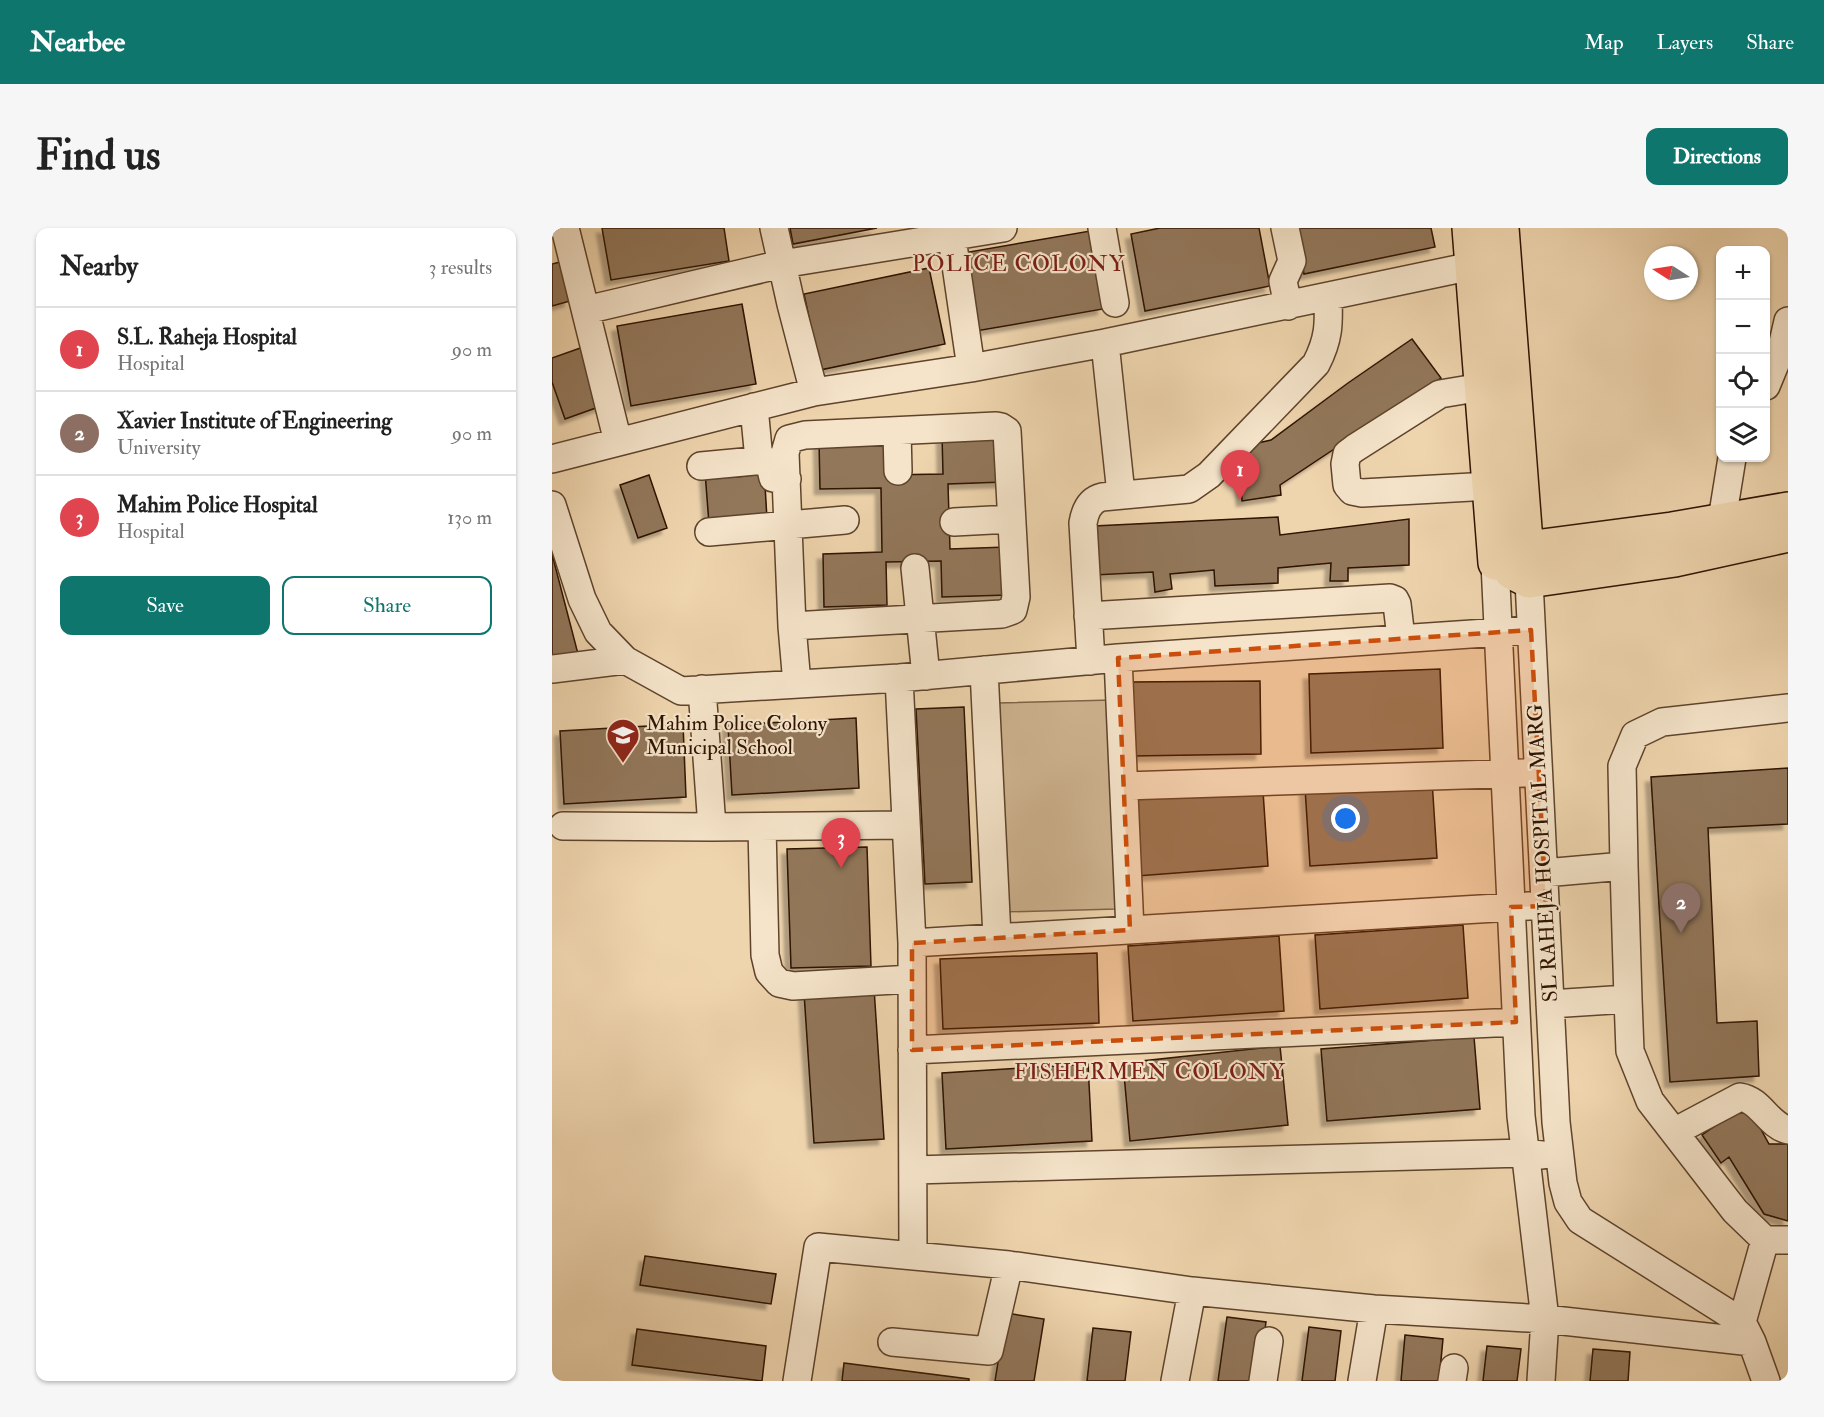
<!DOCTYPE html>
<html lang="en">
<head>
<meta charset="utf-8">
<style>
  :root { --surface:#fff; --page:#f6f6f6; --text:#222; --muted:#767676; --line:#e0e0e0; --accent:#0f766e }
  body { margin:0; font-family:"IM FELL Double Pica",serif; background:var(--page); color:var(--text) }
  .controls { position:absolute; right:18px; top:18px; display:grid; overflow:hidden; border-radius:12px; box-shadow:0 2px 4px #0004 }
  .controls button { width:54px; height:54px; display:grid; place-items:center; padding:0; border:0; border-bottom:2px solid var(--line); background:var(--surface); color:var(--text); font:30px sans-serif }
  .compass { position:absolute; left:1092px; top:18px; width:54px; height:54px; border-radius:50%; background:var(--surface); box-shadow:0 2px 4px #0004; rotate:282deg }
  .you { position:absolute; left:794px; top:591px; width:21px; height:21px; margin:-15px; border:4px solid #fff; border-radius:50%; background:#1a73e8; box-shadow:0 0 0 9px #1a73e833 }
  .badge { display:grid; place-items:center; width:39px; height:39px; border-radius:50%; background:var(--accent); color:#fff; font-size:20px; font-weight:700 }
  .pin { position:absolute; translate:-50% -50px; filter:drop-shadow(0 2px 3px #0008) }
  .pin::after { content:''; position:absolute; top:32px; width:21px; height:18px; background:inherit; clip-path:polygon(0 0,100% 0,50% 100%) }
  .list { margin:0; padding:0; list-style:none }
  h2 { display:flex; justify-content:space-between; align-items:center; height:78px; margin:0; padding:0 24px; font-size:26px }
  h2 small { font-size:20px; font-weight:400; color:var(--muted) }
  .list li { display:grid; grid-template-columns:39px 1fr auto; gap:18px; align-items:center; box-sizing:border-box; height:84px; padding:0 24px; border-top:2px solid var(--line) }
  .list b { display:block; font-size:22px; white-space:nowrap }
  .list p { margin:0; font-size:20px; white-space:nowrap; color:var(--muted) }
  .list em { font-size:20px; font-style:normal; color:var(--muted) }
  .actions { display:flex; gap:12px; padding:18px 24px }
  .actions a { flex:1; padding:14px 0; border:2px solid var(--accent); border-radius:12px; text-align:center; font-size:21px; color:var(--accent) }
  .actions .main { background:var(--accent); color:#fff }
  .icon { flex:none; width:33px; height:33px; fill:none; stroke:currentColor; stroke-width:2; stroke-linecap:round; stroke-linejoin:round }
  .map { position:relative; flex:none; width:1236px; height:1153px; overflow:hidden; border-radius:12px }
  header { display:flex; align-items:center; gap:36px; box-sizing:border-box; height:84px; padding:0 30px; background:var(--accent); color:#fff }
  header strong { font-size:28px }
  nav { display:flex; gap:33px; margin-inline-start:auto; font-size:21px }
  .intro { display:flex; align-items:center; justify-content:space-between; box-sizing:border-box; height:144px; padding:0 36px }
  h1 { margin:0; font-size:42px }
  .button { padding:15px 27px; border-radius:12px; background:var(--accent); color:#fff; font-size:21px; font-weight:700 }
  main { display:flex; gap:36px; padding:0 36px }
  aside { flex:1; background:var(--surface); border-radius:12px; box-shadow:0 2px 4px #0004 }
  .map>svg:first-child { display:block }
  .green { fill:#ceb490; stroke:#7e6348; stroke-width:1.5 }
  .building { fill:#92775a; stroke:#2e1200; stroke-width:1.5; filter:url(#shadow) }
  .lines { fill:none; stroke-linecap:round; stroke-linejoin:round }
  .minor-casing { stroke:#5e432c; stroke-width:30 }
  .major-casing { stroke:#2e1200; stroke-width:36 }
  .minor { stroke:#f5e4ca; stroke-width:27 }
  .major { stroke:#efd5ae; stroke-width:33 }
  .marked { fill:#cc4e0a; fill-opacity:0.2; stroke:#cc4e0a; stroke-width:4.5; stroke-dasharray:12 8; stroke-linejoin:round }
  .labels { text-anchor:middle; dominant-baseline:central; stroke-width:4.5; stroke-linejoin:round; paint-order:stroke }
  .poi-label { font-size:21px; fill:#2e1200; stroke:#f5e4ca; text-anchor:start }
  .street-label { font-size:21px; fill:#2e1200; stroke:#f5e4ca }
  .neighbourhood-label { font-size:22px; letter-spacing:1.5px; fill:#7a1f14; stroke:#f5e4ca }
</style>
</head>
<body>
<header>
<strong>Nearbee</strong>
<nav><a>Map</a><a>Layers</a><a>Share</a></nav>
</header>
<div class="intro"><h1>Find us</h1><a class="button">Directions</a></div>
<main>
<aside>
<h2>Nearby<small>3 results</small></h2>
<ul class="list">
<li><span class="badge" style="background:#e0444e">1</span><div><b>S.L. Raheja Hospital</b><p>Hospital</p></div><em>90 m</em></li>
<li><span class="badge" style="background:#8d6e63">2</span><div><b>Xavier Institute of Engineering</b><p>University</p></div><em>90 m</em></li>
<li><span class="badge" style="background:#e0444e">3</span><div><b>Mahim Police Hospital</b><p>Hospital</p></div><em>130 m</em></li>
</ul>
<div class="actions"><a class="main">Save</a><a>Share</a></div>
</aside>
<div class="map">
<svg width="1236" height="1153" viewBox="0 0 1236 1153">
  <defs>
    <filter id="shadow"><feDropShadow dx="-5.5" dy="5.5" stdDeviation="1.5" flood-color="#0004"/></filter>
  </defs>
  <rect width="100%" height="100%" fill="#efd5ae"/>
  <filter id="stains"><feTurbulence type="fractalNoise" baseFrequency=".00333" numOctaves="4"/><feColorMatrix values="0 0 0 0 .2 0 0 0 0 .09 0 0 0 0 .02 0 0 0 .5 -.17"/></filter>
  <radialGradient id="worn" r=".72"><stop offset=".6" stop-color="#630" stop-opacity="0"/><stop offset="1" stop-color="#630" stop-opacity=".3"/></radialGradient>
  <path class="green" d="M 559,472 L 564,681 L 450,684 L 445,475 Z"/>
  <path class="building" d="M 50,0 L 172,0 L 177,33 L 59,52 Z
    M 238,0 L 325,0 L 241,16 Z
    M 608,0 L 707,0 L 718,58 L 593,83 L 579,6 Z
    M 744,0 L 879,0 L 883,19 L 752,46 Z
    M 538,3 L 551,81 L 424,103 L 411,25 Z
    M 8,34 L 18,73 L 0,78 L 0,36 Z
    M 377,40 L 393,116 L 268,142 L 252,66 Z
    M 190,76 L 204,156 L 79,178 L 65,98 Z
    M 860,111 L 889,150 L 728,257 L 729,267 L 690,273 L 688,219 L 719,212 L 796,155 Z
    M 34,118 L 55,176 L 13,191 L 0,154 L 0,130 Z
    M 451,206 L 452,254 L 396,256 L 398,321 L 455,319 L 456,367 L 390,369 L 389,333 L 334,334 L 335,377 L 272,379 L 271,326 L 330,324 L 329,260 L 268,261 L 267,213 L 332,211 L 333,247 L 391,246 L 390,207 Z
    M 212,240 L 215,291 L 157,296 L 153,244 L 181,242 L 181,249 L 195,248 L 195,241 Z
    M 97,247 L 115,300 L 86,310 L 68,257 Z
    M 726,289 L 728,307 L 857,291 L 857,337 L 796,340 L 796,353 L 778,353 L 779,335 L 726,340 L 726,355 L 663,358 L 662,342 L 618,346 L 620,361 L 603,364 L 601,344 L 542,347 L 542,298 Z
    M 0,326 L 26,426 L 0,433 Z
    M 888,441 L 891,520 L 759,525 L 757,446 Z
    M 708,453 L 709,526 L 580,528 L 579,454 Z
    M 412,479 L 420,654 L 373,656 L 364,481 Z
    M 304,490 L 307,560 L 180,567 L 176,497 Z
    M 131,496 L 134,569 L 12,576 L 8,503 Z
    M 1236,540 L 1236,596 L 1156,600 L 1165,795 L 1205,793 L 1207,848 L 1118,854 L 1099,549 Z
    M 880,552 L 885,630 L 758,638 L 753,560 Z
    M 711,563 L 716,638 L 585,648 L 579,572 Z
    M 315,619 L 319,738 L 239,740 L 235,621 Z
    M 911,697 L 916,770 L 768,781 L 763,707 Z
    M 727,708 L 732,783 L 581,793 L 576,718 Z
    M 545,725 L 547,795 L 391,801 L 388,731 Z
    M 322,760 L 332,911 L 262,915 L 252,765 Z
    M 922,809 L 928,881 L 775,893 L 769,821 Z
    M 728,818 L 736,897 L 578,913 L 571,835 Z
    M 536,836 L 540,913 L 394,921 L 390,845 Z
    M 1195,876 L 1217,916 L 1236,916 L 1236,993 L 1212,986 L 1177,929 L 1169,935 L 1150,907 Z
    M 93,1028 L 224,1046 L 219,1076 L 88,1057 Z
    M 454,1085 L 492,1091 L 482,1153 L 443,1153 Z
    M 675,1089 L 714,1094 L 706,1153 L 666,1153 Z
    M 757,1099 L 789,1103 L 783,1153 L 750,1153 Z
    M 541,1100 L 579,1104 L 573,1153 L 535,1153 Z
    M 85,1101 L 214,1118 L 210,1153 L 80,1137 Z
    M 853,1107 L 891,1111 L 887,1153 L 849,1153 Z
    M 935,1118 L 969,1121 L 965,1153 L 931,1153 Z
    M 1041,1121 L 1078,1124 L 1076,1153 L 1038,1153 Z
    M 292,1135 L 417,1151 L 417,1153 L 290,1153 Z"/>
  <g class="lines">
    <g class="minor-casing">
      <path id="minor" d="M 13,0 L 66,214
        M 222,0 L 239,76 L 262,164
        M 550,0 L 563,75
        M 733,0 L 740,33 L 731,53 L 736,78
        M 400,10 L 419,140
        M 34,82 L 230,36 L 451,0
        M 553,115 L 569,266
        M 1214,158 L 1230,119 L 1236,93
        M 930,159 L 888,166 L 803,220 L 795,226 L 793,236 L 795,257 L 800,263 L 810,265 L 938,258
        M 202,179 L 207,232
        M 345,203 L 346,243
        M 0,231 L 262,164 L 419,140 L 553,115 L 939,34
        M 149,238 L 213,232 L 218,237 L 221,250 L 235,251
        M 0,277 L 30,371 L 46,404 L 73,432 L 129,463 L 347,450 L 566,430 L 979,402
        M 1170,292 L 1180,230
        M 402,294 L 459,291
        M 157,304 L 293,292
        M 943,335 L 969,888 L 993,1091 L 989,1153
        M 363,340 L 374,448
        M 977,353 L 1004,894 L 1011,955 L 1016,974 L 1028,992 L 1190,1094 L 1200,1114 L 1214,1153
        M 536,388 L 838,370 L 843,372 L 845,376 L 849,410
        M 240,398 L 450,386 L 461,382 L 464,369 L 455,203 L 449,199 L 444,198 L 253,207 L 237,211 L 233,225 L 240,398 L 245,456
        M 566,430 L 578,702
        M 539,433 L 531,295 C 533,283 538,272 550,269 L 637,261 L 657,247 L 764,136 C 777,111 777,96 776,69
        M 0,441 L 73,432
        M 432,442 L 445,709
        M 347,450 L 360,715 L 361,1028
        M 150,461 L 160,599 L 354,597
        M 572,558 L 972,545
        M 11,598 L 160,599
        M 210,599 L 213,727 L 217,744 L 227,755 L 241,758 L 360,751
        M 992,645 L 1072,638 L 1070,538 L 1083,507 L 1110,494 L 1236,480
        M 360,715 L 977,678
        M 1076,771 L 1078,823 L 1098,873 L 1183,983 L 1213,1012
        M 998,776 L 1076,771 L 1072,638
        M 360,822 L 964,794
        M 1122,904 L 1188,869 C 1209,872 1216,897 1236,902
        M 362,942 L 972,925 L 990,927
        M 1190,1094 L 1213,1012 L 1236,1012
        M 340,1114 L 437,1123 L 457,1037
        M 245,1153 L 266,1019 L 457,1037 L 640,1063 L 822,1081 L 993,1091 L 1200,1114
        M 623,1153 L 640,1063
        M 711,1153 L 717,1113
        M 810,1153 L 822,1081
        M 900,1153 L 902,1140"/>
    </g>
    <g class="major-casing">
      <path id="major" d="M 917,0 L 943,335
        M 950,0 L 977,353
        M 955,330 L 975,320 L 1120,301 L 1236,281
        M 959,344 L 977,353 L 1123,332 L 1236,307"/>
    </g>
    <use href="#minor" class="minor"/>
    <use href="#major" class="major"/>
  </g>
  <path class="marked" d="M 979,402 L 994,678 L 959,679 L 964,794 L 360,822 L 360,715 L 578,702 L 566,430 Z"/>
  <defs>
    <g id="school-pin" transform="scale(1.725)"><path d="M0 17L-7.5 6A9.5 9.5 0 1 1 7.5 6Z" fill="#8f2418" stroke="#f5e4ca"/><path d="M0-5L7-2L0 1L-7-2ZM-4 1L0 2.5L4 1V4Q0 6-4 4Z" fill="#fff"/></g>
  </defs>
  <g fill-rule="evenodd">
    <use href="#school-pin" x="71" y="507"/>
  </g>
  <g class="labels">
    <g class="poi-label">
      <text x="94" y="495">Mahim Police Colony<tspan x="94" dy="24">Municipal School</tspan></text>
    </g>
    <g class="street-label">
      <text transform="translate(991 625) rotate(-93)">SL RAHEJA HOSPITAL MARG</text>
    </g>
    <g class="neighbourhood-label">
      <text x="467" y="36">POLICE COLONY</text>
      <text x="598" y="844">FISHERMEN COLONY</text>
    </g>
  </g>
  <rect width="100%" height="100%" filter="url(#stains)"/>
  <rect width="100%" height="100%" fill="url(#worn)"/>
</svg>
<div class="controls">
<button>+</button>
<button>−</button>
<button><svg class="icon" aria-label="locate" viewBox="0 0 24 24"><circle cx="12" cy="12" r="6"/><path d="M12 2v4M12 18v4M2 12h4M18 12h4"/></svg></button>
<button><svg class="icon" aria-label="layers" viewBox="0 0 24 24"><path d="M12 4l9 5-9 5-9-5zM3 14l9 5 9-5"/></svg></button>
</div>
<svg class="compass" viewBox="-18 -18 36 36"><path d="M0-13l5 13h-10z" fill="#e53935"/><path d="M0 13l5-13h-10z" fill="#767676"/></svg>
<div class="you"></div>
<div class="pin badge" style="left:688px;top:272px;background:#e0444e">1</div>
<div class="pin badge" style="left:1129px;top:705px;background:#8d6e63">2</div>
<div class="pin badge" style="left:289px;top:640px;background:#e0444e">3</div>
</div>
</main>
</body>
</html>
